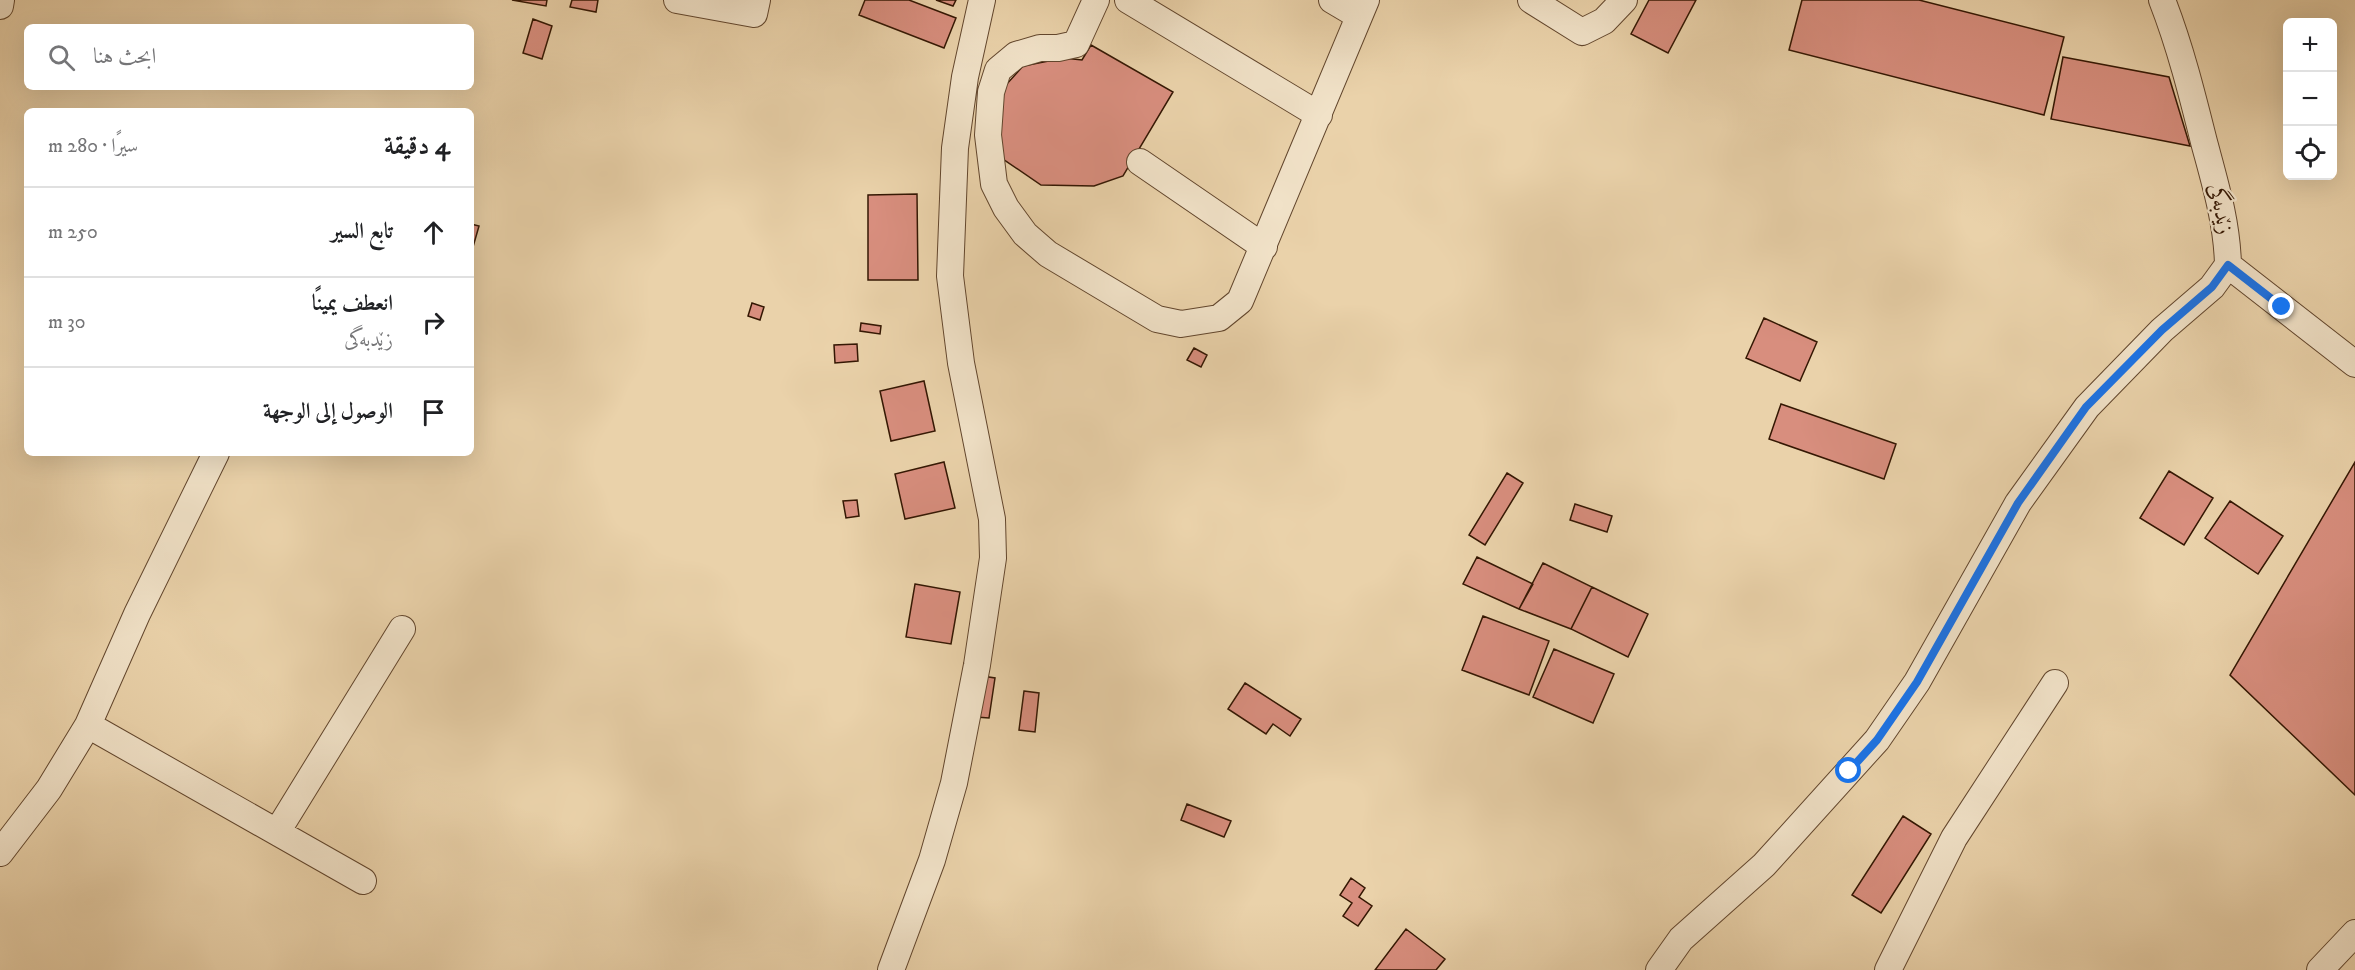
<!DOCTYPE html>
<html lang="ar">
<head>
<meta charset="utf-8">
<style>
  :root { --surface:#fff; --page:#f2f2f2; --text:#202124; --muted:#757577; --line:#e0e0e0 }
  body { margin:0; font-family:"IM FELL DW Pica",Amiri,serif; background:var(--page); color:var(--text); direction:rtl }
  .controls { position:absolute; right:18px; top:18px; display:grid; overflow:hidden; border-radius:9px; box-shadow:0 6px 24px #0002 }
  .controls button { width:54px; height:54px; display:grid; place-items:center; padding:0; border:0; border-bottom:2px solid var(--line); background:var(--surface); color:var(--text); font:30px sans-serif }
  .stop { position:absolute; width:18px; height:18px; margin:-14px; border:4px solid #1a73e8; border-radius:50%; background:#fff }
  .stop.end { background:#1a73e8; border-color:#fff; box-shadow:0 2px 6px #0008 }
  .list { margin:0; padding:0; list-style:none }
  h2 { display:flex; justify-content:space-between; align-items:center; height:78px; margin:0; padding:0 24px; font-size:26px }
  h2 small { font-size:20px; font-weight:400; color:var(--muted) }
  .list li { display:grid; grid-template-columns:39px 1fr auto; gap:18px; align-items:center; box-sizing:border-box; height:90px; padding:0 24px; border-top:2px solid var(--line) }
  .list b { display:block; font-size:22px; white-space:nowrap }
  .list p { margin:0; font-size:20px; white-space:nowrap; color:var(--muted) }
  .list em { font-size:20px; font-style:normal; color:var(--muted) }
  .icon { flex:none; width:33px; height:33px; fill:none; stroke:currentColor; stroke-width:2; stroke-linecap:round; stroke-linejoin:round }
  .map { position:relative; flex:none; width:2355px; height:970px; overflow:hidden; direction:ltr }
  .search { position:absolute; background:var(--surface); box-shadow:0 6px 24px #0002; left:24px; top:24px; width:450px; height:66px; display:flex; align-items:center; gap:15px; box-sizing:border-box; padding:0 21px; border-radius:9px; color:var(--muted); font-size:22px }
  .panel { position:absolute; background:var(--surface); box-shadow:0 6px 24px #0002; left:24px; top:108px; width:450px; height:348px; border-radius:9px; direction:rtl }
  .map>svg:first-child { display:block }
  .building { fill:#d88e7e; stroke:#341703; stroke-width:1.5 }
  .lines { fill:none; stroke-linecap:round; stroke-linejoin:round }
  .minor-casing { stroke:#62462d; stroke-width:28 }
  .minor { stroke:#f1e2c8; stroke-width:26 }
  .route { stroke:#1a73e8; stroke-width:8 }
  .labels { text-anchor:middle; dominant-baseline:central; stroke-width:4.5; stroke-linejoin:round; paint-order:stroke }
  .street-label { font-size:21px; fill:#341703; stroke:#f1e2c8 }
</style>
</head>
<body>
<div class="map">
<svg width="2355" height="970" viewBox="0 0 2355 970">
  <rect width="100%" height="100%" fill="#ead2aa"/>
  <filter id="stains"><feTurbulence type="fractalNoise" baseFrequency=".00333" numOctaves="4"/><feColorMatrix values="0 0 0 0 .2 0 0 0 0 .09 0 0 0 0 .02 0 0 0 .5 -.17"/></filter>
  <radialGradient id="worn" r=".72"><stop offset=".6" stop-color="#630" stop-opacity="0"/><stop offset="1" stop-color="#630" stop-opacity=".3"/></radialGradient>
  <path class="building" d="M 512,0 L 547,0 L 546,6 Z
    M 572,0 L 598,0 L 596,12 L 570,7 Z
    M 865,0 L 909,0 L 956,18 L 944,48 L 859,15 Z
    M 936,0 L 956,0 L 953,6 Z
    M 1649,0 L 1696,0 L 1668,53 L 1631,34 Z
    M 1802,0 L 1919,0 L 2064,37 L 2044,115 L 1789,50 Z
    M 533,19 L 552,26 L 542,59 L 523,53 Z
    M 1091,45 L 1173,92 L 1123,176 L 1094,186 L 1041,185 L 1000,157 L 997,118 L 1005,86 L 1023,66 L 1064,58 L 1082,60 Z
    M 2063,57 L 2169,77 L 2190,146 L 2051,119 Z
    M 917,194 L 918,280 L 868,280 L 868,195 Z
    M 471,224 L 479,226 L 473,247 L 471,246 Z
    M 752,303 L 764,307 L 760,320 L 748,316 Z
    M 1764,318 L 1817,342 L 1800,381 L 1746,358 Z
    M 861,323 L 881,326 L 880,334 L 860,331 Z
    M 857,344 L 858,361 L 835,363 L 834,345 Z
    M 1194,348 L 1207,355 L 1201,367 L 1187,360 Z
    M 924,381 L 935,431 L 891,441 L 880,391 Z
    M 1781,404 L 1896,444 L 1884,479 L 1769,439 Z
    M 944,462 L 955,508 L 905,519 L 895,474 Z
    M 2355,462 L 2355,795 L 2230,675 Z
    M 2169,471 L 2213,498 L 2184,545 L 2140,518 Z
    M 1507,473 L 1523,483 L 1485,545 L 1469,535 Z
    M 857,500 L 859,516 L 846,518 L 843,501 Z
    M 2230,501 L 2283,536 L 2258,574 L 2205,538 Z
    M 1575,504 L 1612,516 L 1607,532 L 1570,520 Z
    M 1477,557 L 1533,584 L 1519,609 L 1463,584 Z
    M 1543,563 L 1592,587 L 1571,629 L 1519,609 Z
    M 915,584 L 960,592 L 951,644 L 906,637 Z
    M 1592,587 L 1648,614 L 1628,657 L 1571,629 Z
    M 1483,616 L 1549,641 L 1529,695 L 1462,670 Z
    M 1554,649 L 1614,674 L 1593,723 L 1533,697 Z
    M 982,676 L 995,678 L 989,718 L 976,717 Z
    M 1245,683 L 1301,719 L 1290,736 L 1273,724 L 1266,734 L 1228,709 Z
    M 1024,691 L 1039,693 L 1035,732 L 1019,730 Z
    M 1187,804 L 1231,821 L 1224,837 L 1181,820 Z
    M 1903,816 L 1931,834 L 1881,913 L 1852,895 Z
    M 1351,878 L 1365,888 L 1359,897 L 1372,906 L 1358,926 L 1343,916 L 1352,903 L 1340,895 Z
    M 1406,929 L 1445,959 L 1436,970 L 1375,970 Z"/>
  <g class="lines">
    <g class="minor-casing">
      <path id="minor" d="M 677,0 L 754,14 L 757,0
        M 1096,0 L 1076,44 L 1058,48 L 1040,48 L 1016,55 L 998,70 L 991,92 L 988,135 L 994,184 L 1006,208 L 1025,234 L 1048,254 L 1157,319 L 1181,324 L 1219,318 L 1240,301 L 1366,0
        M 1128,0 L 1319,115
        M 1332,0 L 1359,16
        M 1531,0 L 1582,32 L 1604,21 L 1624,0
        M 2162,0 C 2180,46 2192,94 2204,142 C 2215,183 2227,222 2228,265
        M 0,6 L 1,0
        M 1140,162 L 1264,247
        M 2228,265 L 2355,364
        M 88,725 L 363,881
        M 277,832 L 402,629
        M 0,853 L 49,789 L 88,725 L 137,614 L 216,453
        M 891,970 L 932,860 L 954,783 L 977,665 L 993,558 L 992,519 L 961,363 L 950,276 L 955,148 L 965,77 L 982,0
        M 1659,970 L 1681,939 L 1764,865 L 1877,740 L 1917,682 L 2018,503 L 2087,407 L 2162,330 L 2212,287 L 2228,265
        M 1888,970 L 1954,838 L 2055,683
        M 2320,970 L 2355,933"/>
    </g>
    <use href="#minor" class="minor"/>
  </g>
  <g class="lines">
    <path class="route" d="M 1849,771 L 1877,740 L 1917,682 L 2018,503 L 2086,407 L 2162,330 L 2212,287 L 2228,265 L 2282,307"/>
  </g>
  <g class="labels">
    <g class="street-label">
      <text transform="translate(2220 209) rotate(78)">زێدبەگی</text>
    </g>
  </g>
  <rect width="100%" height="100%" filter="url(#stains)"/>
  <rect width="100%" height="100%" fill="url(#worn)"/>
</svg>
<div class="controls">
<button>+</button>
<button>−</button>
<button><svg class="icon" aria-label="locate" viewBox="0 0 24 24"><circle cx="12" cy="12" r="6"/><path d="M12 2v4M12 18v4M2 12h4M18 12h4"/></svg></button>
</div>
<div class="stop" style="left:1849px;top:771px"></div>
<div class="stop end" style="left:2282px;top:307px"></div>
<div class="search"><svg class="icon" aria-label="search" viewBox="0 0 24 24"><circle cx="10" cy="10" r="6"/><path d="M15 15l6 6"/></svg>ابحث هنا</div>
<section class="panel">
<h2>4 دقيقة<small>سيرًا · 280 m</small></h2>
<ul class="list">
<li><svg class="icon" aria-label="ahead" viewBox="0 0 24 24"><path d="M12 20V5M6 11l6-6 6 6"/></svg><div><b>تابع السير</b></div><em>250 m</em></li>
<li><svg class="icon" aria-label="right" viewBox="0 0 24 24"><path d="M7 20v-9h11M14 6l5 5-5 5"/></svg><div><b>انعطف يمينًا</b><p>زێدبەگی</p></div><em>30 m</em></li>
<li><svg class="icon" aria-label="arrive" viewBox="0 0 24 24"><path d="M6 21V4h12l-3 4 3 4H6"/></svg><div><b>الوصول إلى الوجهة</b></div></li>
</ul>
</section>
</div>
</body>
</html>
